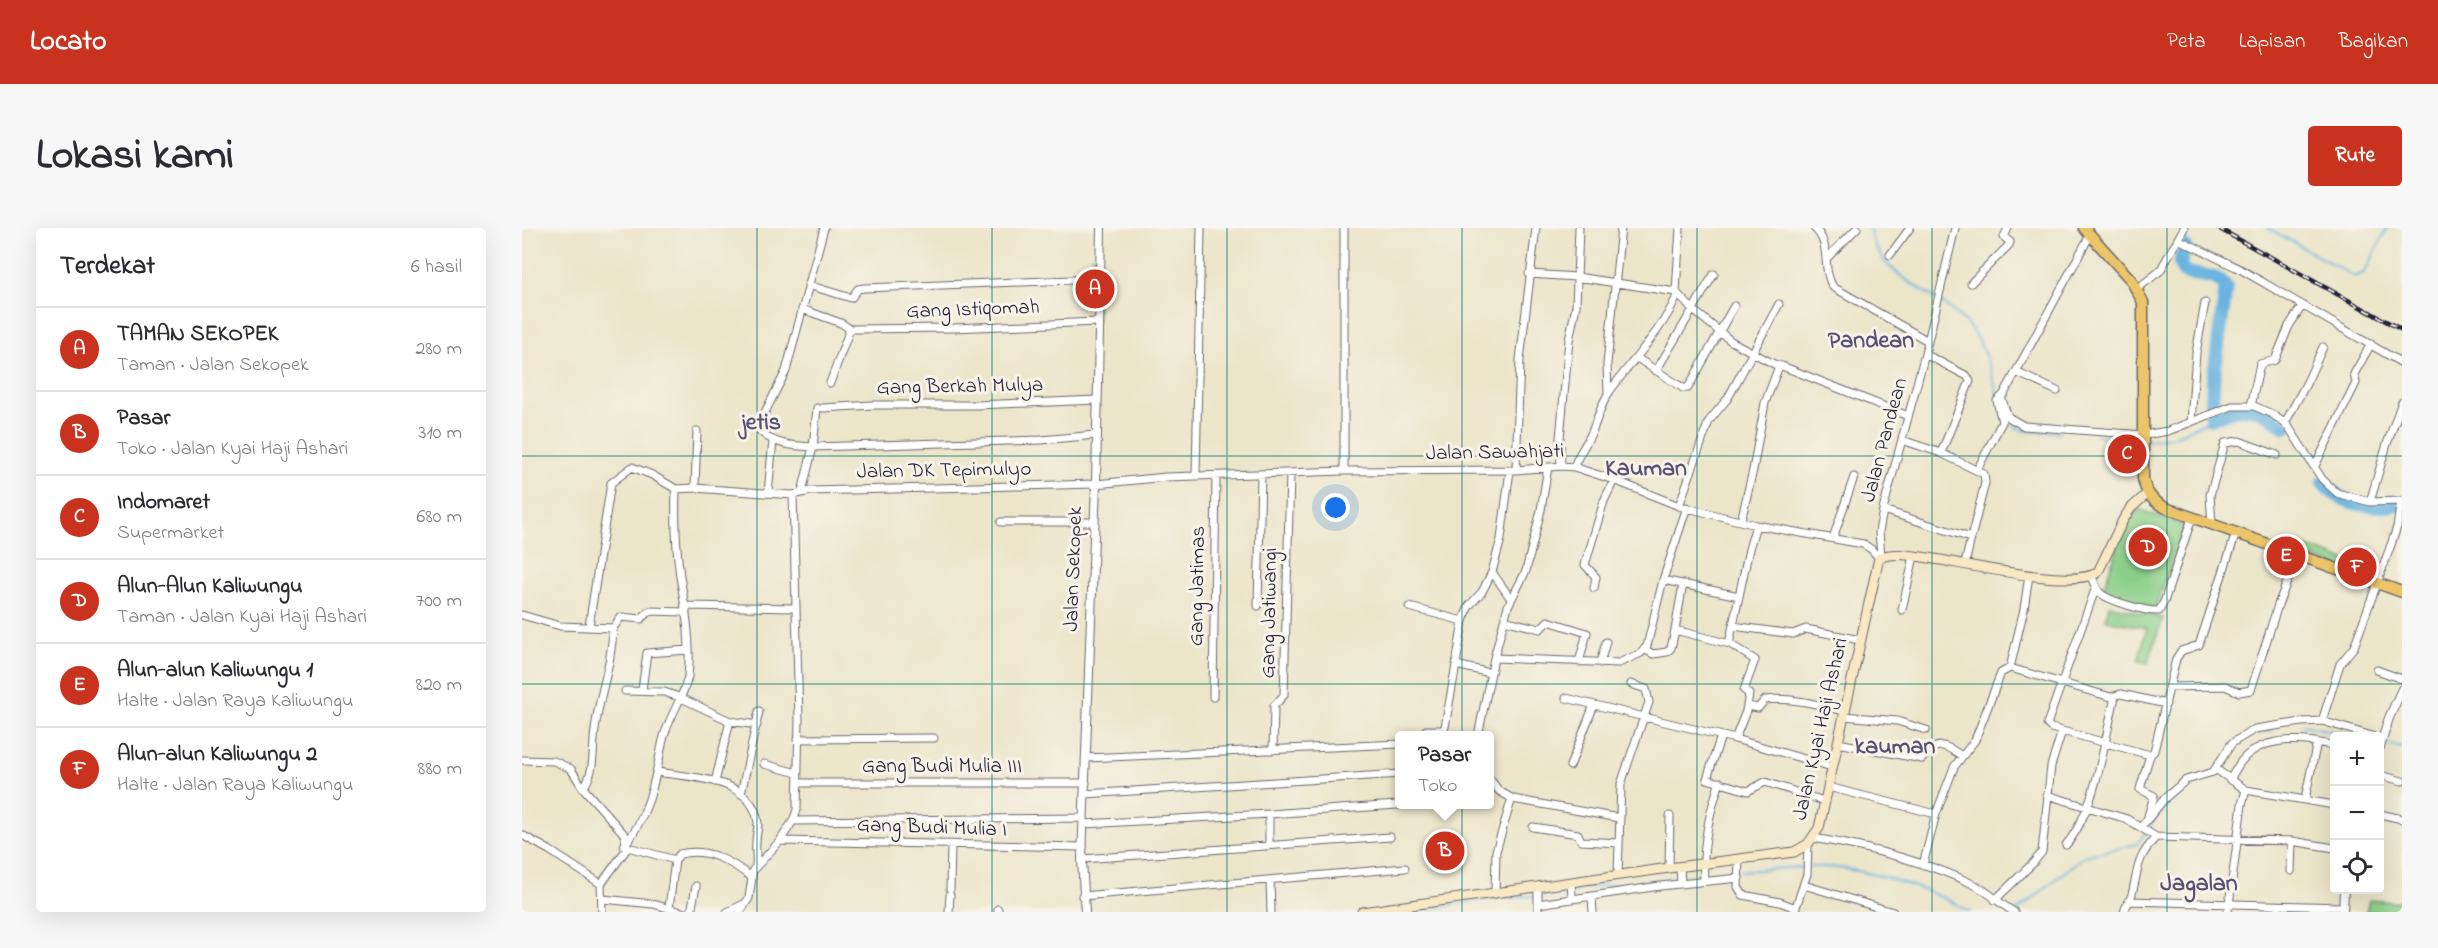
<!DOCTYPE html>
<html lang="id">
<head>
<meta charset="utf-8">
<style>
  :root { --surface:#fff; --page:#f7f7f7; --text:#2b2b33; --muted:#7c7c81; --line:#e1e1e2; --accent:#c8321e }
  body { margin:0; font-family:"Indie Flower",sans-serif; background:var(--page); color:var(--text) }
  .controls { position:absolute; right:18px; bottom:18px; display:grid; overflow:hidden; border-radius:6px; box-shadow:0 6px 24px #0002 }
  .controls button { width:54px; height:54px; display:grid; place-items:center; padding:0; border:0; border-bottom:2px solid var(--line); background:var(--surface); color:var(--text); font:30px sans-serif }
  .you { position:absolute; left:814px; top:280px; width:21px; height:21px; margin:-15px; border:4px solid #fff; border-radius:50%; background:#1a73e8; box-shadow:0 0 0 9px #1a73e833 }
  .badge { display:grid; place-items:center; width:39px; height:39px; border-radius:50%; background:var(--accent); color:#fff; font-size:20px; font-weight:700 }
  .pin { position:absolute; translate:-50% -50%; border:3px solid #fff; box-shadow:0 2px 6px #0006 }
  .popup { position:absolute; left:873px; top:503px; width:99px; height:78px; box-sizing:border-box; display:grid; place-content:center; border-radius:6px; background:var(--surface); filter:drop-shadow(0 2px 4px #0005); font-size:20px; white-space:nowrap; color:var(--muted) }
  .popup b { font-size:22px; color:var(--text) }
  .popup::after { content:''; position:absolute; left:50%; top:100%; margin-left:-12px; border:12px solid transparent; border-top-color:var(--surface) }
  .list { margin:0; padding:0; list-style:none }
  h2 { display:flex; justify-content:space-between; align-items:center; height:78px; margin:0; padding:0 24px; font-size:26px }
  h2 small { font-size:20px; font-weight:400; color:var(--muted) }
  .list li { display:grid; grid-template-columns:39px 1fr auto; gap:18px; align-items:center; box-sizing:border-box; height:84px; padding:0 24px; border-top:2px solid var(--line) }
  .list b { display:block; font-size:22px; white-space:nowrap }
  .list p { margin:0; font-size:20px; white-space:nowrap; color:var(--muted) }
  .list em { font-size:20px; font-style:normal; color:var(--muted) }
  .icon { flex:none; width:33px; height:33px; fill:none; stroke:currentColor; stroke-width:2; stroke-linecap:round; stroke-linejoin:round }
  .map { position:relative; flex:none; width:1880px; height:684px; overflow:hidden; border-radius:6px }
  header { display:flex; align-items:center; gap:36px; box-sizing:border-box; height:84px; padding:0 30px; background:var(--accent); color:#fff }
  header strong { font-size:28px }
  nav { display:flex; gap:33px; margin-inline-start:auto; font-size:21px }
  .intro { display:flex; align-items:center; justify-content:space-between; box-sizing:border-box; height:144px; padding:0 36px }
  h1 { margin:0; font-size:42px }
  .button { padding:15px 27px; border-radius:6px; background:var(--accent); color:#fff; font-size:21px; font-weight:700 }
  main { display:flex; gap:36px; padding:0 36px }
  aside { flex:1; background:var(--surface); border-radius:6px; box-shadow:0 6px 24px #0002 }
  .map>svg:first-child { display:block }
  .green { fill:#8acf89; stroke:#567862; stroke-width:1.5 }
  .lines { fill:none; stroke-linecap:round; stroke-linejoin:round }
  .stream { stroke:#67b3e0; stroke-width:2 }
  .river { stroke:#67b3e0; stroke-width:14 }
  .minor-casing { stroke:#68666d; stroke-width:9 }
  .tertiary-casing { stroke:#68666d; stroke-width:10 }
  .secondary-casing { stroke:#68666d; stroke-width:11 }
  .primary-casing { stroke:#68666d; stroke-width:13 }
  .minor { stroke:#fff; stroke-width:7 }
  .tertiary { stroke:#fff; stroke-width:8 }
  .secondary { stroke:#f8e8c3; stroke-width:9 }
  .primary { stroke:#edc569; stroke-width:10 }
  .rail-casing { stroke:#22223b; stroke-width:4.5 }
  .rail { stroke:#f7f3e8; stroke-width:2; stroke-dasharray:7; stroke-linecap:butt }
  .grid { fill:none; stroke:#0f766e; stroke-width:1.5; stroke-opacity:0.55 }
  .labels { text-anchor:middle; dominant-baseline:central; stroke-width:6; stroke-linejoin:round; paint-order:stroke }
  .street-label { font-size:21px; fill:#22223b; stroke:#f7f3e8 }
  .quarter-label { font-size:24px; font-weight:bold; fill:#575176; stroke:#f7f3e8 }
</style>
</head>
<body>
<header>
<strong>Locato</strong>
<nav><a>Peta</a><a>Lapisan</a><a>Bagikan</a></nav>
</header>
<div class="intro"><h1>Lokasi kami</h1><a class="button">Rute</a></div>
<main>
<aside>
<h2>Terdekat<small>6 hasil</small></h2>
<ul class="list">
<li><span class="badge">A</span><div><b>TAMAN SEKOPEK</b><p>Taman · Jalan Sekopek</p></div><em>280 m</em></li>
<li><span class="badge">B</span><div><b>Pasar</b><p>Toko · Jalan Kyai Haji Ashari</p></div><em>310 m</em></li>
<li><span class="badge">C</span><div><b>Indomaret</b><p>Supermarket</p></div><em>680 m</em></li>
<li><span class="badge">D</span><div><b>Alun-Alun Kaliwungu</b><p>Taman · Jalan Kyai Haji Ashari</p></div><em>700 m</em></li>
<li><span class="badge">E</span><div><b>Alun-alun Kaliwungu 1</b><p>Halte · Jalan Raya Kaliwungu</p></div><em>820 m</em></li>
<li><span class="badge">F</span><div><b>Alun-alun Kaliwungu 2</b><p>Halte · Jalan Raya Kaliwungu</p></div><em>880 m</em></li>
</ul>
</aside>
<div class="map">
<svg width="1880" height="684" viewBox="0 0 1880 684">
  <rect width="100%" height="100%" fill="#f7f3e8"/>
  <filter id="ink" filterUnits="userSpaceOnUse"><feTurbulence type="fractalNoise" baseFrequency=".0167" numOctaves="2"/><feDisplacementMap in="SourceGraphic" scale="12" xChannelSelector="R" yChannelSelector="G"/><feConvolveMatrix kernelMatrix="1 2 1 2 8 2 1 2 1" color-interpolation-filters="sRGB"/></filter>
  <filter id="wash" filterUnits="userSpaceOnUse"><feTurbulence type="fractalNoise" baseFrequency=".008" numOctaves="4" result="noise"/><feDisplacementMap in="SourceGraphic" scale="24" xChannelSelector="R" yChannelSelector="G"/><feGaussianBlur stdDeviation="1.35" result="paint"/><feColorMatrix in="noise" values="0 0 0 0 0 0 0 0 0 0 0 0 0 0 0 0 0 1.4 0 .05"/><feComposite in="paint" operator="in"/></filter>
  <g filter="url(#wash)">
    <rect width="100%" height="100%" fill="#ebe5c9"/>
    <path class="green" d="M 571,28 L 577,28 L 575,94 L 569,95 Z
      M 1617,281 L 1663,298 L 1633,380 L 1580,363 L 1603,300 Z
      M 1777,316 L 1859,345 L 1855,354 L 1774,323 Z
      M 1587,377 L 1641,390 L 1626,435 L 1616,433 L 1625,400 L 1584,392 Z
      M 1880,671 L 1880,684 L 1844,684 L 1847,672 L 1873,674 Z"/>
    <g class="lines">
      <path class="stream" d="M 1347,0 C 1357,52 1411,60 1443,94 C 1462,114 1470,144 1476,170
        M 1746,0 L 1833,49 L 1843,44 L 1865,0
        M 1483,189 C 1493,208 1520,203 1538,204
        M 1574,207 L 1618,213
        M 1624,213 L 1653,208 L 1689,191
        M 1780,497 L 1833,508
        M 1727,507 L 1751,502
        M 1860,515 L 1880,520
        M 1288,639 C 1334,637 1409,660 1448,684
        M 1219,643 L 1283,639
        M 887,684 L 970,671 L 1052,665 L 1060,660 L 1214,644
        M 1494,684 L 1562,628 L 1615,616 L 1635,589 L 1662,561 L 1693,548 L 1718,514"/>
      <path class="river" d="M 1663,19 L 1658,36 L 1662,44 C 1678,50 1693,44 1704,59 L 1691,155 L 1689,191 C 1723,175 1733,176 1763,199
        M 1801,255 C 1821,279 1851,280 1880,276"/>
    </g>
  </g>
  <g filter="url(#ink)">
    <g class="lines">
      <g class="minor-casing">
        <path id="minor" d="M 302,0 L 264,143 L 237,196 L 236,200 C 248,217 272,218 291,219 L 519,212 L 574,207
          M 822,0 L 822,243
          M 1292,0 C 1310,15 1299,40 1311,59 L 1406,113
          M 1656,11 L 1718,41 L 1880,135
          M 1368,27 L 1388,0
          M 1304,31 L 1335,0
          M 1007,46 L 1055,49 L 1154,64 L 1170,81 L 1209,113 L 1252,136 L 1260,138 L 1386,188
          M 1449,55 L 1487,17 L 1488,14 L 1482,9 L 1486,0
          M 286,57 L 329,70 L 336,61 L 342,60 L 576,51
          M 1616,60 L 1638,43 L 1662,0
          M 1154,64 L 1158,0
          M 280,81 L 319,95 L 328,101
          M 328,101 L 432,100 L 575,94
          M 1403,126 L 1445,148 L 1448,153 L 1419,225
          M 1115,130 L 1161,160 L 1166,160 L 1212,78
          M 1134,143 L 1192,46
          M 1494,144 L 1535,163
          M 308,155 L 328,101
          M 1086,166 L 1085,136 L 1099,0
          M 1479,169 L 1486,189 L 1502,198 L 1622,207 L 1646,203 L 1710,178 L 1732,178 L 1750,186 L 1766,198 L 1800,251 L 1815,265 L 1848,274 L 1880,273
          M 1729,178 L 1738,136 L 1753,132 L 1767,98 L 1780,78
          M 301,180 L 351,177 L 454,177 L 575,172
          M 1669,194 L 1674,125 L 1683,75
          M 1763,195 L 1785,154 L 1801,119
          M 1380,212 L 1419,225 L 1462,246 L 1463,255 L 1449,310
          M 1039,238 L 1038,210 L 1047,112 L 1054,78 L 1057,0
          M 1793,238 L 1834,155 L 1832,146 L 1849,116
          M 1052,239 C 1056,227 1063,218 1069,206 C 1075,193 1079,175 1088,163 C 1110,132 1140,103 1155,68
          M 994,242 L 998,132 L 1014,0
          M 1455,242 L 1480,194 L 1475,173 L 1482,166 L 1568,7
          M 674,248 L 679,0
          M 173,260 L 175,203
          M 280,264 L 291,219 L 295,180
          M 246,265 L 251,212
          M 1848,274 L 1865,216 L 1880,174
          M 1157,278 L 1187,193 L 1206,170 L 1257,76
          M 1361,282 L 1449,310 L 1443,336
          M 1219,293 L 1231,242 L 1243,175 L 1257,138
          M 479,294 L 572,294
          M 1690,297 L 1688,267 L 1703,215 L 1717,213 L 1755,227
          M 1311,310 L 1332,249
          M 1359,328 L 1357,304 L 1361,282 L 1403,126 L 1433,0
          M 970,344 L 989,371
          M 1570,348 C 1572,354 1574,360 1578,365 C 1587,373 1625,384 1637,383 L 1642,374 L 1670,290
          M 1141,352 L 1217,368
          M 1161,356 L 1153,402 L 1208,416
          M 1574,359 L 1525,496 L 1529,500 L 1628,527 L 1632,523 L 1654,431 L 1659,423 L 1677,417 L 1714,305
          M 1072,360 L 1074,349 L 1063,337 L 1082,273 L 1092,252
          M 164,378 L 273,380
          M 736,378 L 739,246
          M 887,379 L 941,393
          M 1380,382 L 1392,328
          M 0,387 L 38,398 L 91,400 L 99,389 L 119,391 L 127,383 L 164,384
          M 982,392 L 1018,401 L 1026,393 L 1065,405 L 1057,434
          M 67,398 L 89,255 L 110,239 L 130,247 L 154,261
          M 1211,398 L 1271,406 L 1284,401 L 1338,412
          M 1122,421 L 1131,426 L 1145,424 L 1149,420 L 1153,402
          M 972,430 L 1097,435 L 1119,425 L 1125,418 L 1141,352 L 1165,279
          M 1078,435 L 1084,414
          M 1488,440 L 1589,469 L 1599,466 L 1644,476
          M 1855,442 L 1880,451
          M 968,445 L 934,437 L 941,393 L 947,378 L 960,364 L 970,344 L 979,311 L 988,242
          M 1648,459 L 1703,458 L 1717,464 L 1729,462 L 1756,377 L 1776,326
          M 120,462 L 125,425 L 167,422
          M 103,463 L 142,464 L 157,469 L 208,493 L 235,497
          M 691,469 L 694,248
          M 1044,470 L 1213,511 L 1310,539
          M 1225,478 L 1236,480 L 1243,472 C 1270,469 1298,477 1323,483
          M 1323,488 L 1375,493 L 1404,502
          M 1800,493 L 1818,436 L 1832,419 L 1870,314 L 1875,299 L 1879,273
          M 902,508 L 904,502 L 920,502 L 923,499 L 934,437
          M 956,508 L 972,430 L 986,378 L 1004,343 L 1019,282 L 1026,239
          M 1199,508 L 1185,551 L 1226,563 L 1243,554 L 1302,573
          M 276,511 L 412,510
          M 1213,511 L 1224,483 L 1227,466 L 1222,462 L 1233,432 L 1208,416 L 1208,411 L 1227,321 L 1234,297
          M 1316,515 L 1400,531 C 1416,513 1420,515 1440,528
          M 751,522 L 752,478 L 762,467 L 768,246
          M 564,530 L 878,516
          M 0,532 L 32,533 L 49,541 L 61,560 L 103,607 L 104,622 L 79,656 L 80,684
          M 242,536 L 275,545
          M 1048,538 L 1072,477
          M 1695,542 L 1724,562
          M 135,544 C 169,550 231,549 236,595 C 236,601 234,608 234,614 C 233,622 235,629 234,637
          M 1858,547 L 1880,553
          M 968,551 L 977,563 L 991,571 L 1097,590
          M 1708,552 C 1712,544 1717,535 1723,529 C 1745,507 1786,511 1812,518
          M 193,554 L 208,493
          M 276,555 L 564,555
          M 1306,559 L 1414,586
          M 61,560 C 74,543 70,521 73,502 C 77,466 90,437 91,400
          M 219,566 L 237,483
          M 563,566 L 878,546
          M 1525,567 L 1605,591 L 1634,609 L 1770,613 L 1812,620
          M 1783,571 L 1795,514
          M 1858,586 L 1880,591
          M 1626,588 L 1632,568 L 1618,561 L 1628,527
          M 271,593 L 562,590
          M 562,596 L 747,586
          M 1011,599 L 1056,606 L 1059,613 L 1097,615
          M 1619,599 L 1644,569 L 1664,552 L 1691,544 L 1710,515 L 1733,501 L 1780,494 L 1800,493 L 1850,508
          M 0,607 L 27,622 L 79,656
          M 1291,610 C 1346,619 1403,633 1453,657 C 1467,664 1478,676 1492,684
          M 258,613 L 561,619
          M 747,617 L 747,586 L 889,576
          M 1544,617 C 1574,581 1582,515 1593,469
          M 560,631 L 868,609
          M 1217,631 L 1216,659 L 1221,667 L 1258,674 L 1274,680
          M 153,632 L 102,618 C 128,586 133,550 141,512 C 146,490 163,467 166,448 C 170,415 163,380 158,348 C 154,320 153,289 154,261 L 173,260 L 271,267 L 288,263 L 574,256 L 644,249 L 822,243 L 994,242 L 1039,238 L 1052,239 L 1092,252 L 1157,278 L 1234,297 L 1341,316 L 1349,321 L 1357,330
          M 1401,637 L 1414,586 L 1432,539 L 1453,512 L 1479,445 L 1488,440 L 1502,381 L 1507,347
          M 1158,639 L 1159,656
          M 1147,640 L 1148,588
          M 1769,643 L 1770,613
          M 1096,647 L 1099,556 L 1127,474 L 1124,461 L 1109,456
          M 748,652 L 749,684
          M 1182,653 C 1180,619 1187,585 1198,554
          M 1049,655 L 1050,668
          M 1282,657 L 1371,684
          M 1016,659 L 1016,684
          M 428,661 L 429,617
          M 973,666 L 974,623 L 990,570
          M 560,668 L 883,640
          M 1070,668 L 1071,684
          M 81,671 L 131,676 L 160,684
          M 1473,672 L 1511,635 L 1520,624 L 1529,538 L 1540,503
          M 1608,673 L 1821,679
          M 1016,676 L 1138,658 L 1217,650
          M 147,680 L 153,632 L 158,626 C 185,619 208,633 229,649
          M 1273,682 L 1285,646 L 1286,616
          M 169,684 L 174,658
          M 205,684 L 222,676
          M 218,684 L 227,670 L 231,642 L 258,613 L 271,593 L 275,582 L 277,492 L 271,267
          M 427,684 L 428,667
          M 476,684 L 476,681
          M 1602,684 C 1604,677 1608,673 1610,666 C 1617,639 1614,631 1634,609
          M 1706,684 L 1720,576 L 1724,562 L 1812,577"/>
      </g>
      <g class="tertiary-casing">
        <path id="tertiary" d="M 1858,519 L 1867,490 L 1880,461
          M 563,684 L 560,631 L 574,256 L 579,0
          M 1821,684 L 1822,662"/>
      </g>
      <g class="secondary-casing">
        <path id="secondary" d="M 840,684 L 1147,640 L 1272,624 L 1286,616 L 1297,600 L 1357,330 C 1371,323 1392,328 1407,330 C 1440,335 1552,362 1576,344 L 1601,292 L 1608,281 L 1626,265"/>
      </g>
      <g class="primary-casing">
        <path id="primary" d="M 1562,0 L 1609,52 L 1621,74 L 1621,251 C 1624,265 1630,273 1644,280 L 1880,364"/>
      </g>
      <use href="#minor" class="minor"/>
      <use href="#tertiary" class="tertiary"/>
      <use href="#secondary" class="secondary"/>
      <use href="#primary" class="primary"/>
      <g class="rail-casing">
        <path id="rail" d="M 1696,0 L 1880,102"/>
      </g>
      <use href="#rail" class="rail"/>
    </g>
  </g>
  <path class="grid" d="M 235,0 L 235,684M 470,0 L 470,684M 705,0 L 705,684M 940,0 L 940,684M 1175,0 L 1175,684M 1410,0 L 1410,684M 1645,0 L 1645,684M 0,228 L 1880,228M 0,456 L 1880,456"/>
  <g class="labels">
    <g class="street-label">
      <text transform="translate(451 82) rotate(-2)">Gang Istiqomah</text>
      <text transform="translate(438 159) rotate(-1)">Gang Berkah Mulya</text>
      <text transform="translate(1363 212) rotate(-75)">Jalan Pandean</text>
      <text transform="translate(973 225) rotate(-1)">Jalan Sawahjati</text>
      <text transform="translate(422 243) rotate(-1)">Jalan DK Tepimulyo</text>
      <text transform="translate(552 341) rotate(-88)">Jalan Sekopek</text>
      <text transform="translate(676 358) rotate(-89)">Gang Jatimas</text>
      <text transform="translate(748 385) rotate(-89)">Gang Jatiwangi</text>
      <text transform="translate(1299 501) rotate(-77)">Jalan Kyai Haji Ashari</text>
      <text x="420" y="539">Gang Budi Mulia III</text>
      <text transform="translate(410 600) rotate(2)">Gang Budi Mulia I</text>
    </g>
    <g class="quarter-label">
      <text x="1349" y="113">Pandean</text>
      <text x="239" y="195">jetis</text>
      <text x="1124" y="241">Kauman</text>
      <text x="1373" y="519">kauman</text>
      <text x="1677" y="656">Jagalan</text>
    </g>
  </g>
</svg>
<div class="controls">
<button>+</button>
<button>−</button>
<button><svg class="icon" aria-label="locate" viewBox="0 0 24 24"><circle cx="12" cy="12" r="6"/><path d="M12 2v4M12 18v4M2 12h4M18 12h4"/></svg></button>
</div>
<div class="you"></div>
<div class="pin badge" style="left:573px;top:61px">A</div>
<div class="pin badge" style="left:923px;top:623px">B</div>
<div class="popup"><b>Pasar</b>Toko</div>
<div class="pin badge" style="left:1605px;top:226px">C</div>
<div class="pin badge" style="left:1626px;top:319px">D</div>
<div class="pin badge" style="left:1764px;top:328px">E</div>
<div class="pin badge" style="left:1835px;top:339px">F</div>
</div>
</main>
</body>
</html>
